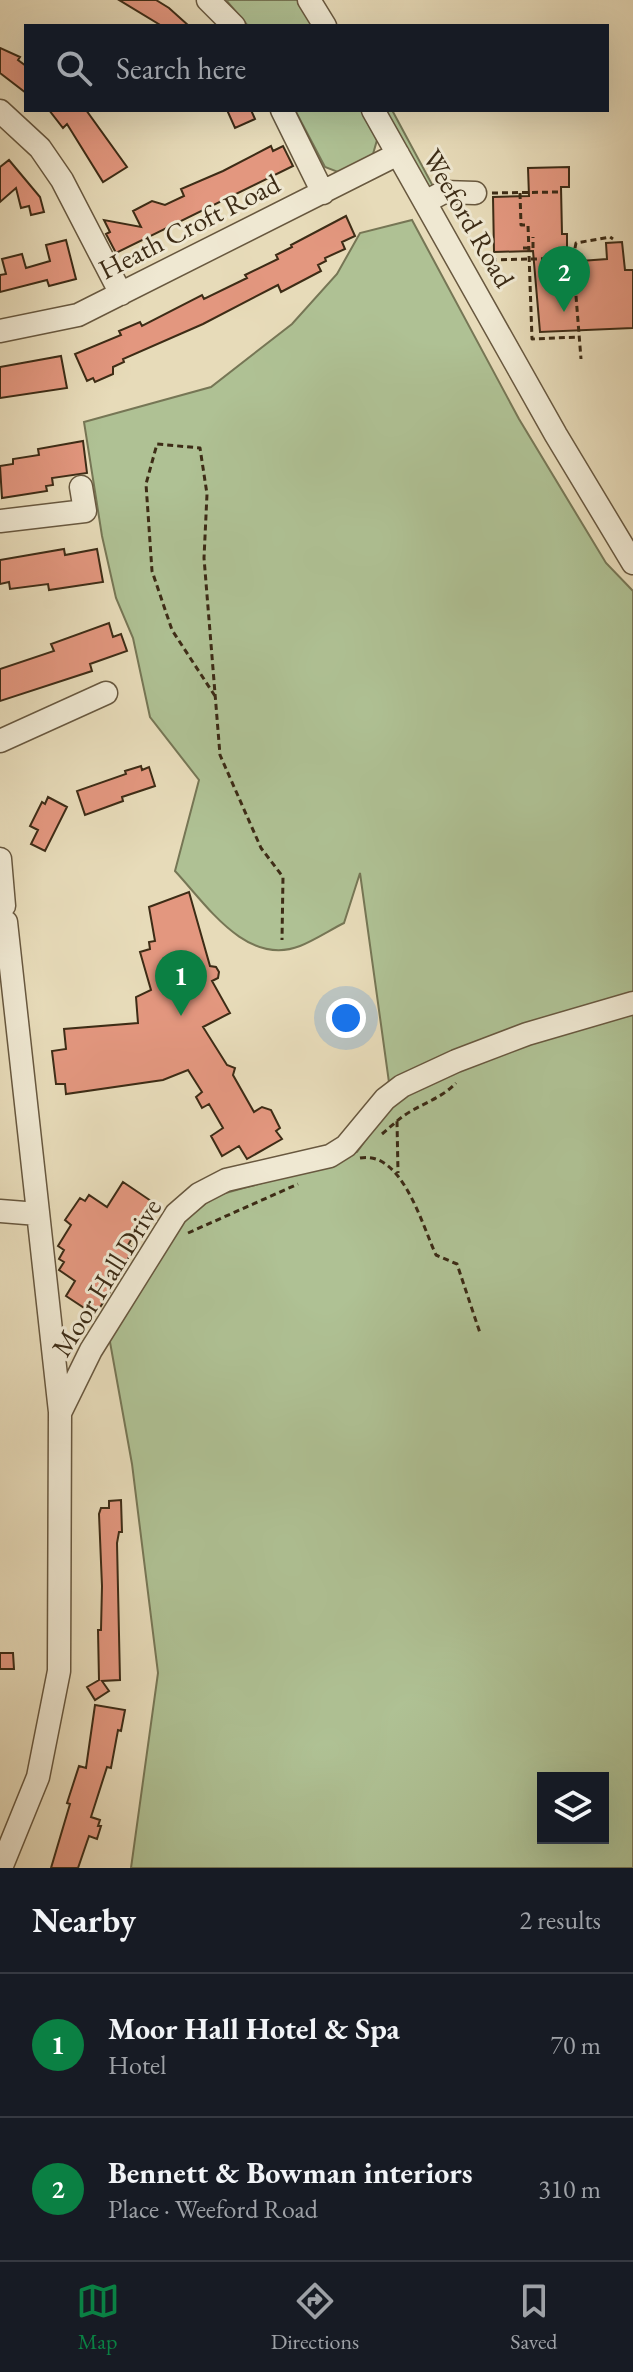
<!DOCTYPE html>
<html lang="en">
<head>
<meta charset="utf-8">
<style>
  :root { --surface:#171b24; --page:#242831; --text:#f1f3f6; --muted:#9ea1a6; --line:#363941; --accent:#0b8043 }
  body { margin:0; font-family:"EB Garamond",serif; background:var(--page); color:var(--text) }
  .controls { position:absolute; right:24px; bottom:24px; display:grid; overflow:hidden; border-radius:0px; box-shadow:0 8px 32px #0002 }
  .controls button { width:72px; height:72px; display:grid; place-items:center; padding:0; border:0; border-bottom:2px solid var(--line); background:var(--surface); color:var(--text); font:40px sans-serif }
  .you { position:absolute; left:346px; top:1018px; width:28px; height:28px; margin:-20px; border:6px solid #fff; border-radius:50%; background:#1a73e8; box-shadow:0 0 0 12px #1a73e833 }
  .badge { display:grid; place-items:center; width:52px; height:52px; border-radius:50%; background:var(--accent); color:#fff; font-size:26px; font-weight:700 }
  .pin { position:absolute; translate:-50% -66px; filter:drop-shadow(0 2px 4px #0008) }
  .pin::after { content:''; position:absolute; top:42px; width:28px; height:24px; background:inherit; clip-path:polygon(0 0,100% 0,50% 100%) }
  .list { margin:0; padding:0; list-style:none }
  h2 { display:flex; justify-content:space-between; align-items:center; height:104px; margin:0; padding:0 32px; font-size:34px }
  h2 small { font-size:26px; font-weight:400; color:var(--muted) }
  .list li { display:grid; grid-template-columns:52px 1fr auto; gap:24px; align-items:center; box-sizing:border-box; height:144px; padding:0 32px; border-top:2px solid var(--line) }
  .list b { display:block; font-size:30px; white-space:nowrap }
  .list p { margin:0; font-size:26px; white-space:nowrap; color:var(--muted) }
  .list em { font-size:26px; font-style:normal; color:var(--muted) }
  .icon { flex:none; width:44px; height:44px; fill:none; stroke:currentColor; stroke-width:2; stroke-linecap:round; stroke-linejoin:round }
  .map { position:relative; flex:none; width:633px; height:1868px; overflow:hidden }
  .search { position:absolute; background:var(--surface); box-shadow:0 8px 32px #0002; left:24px; right:24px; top:24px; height:88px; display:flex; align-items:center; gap:20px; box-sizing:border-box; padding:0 28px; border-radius:0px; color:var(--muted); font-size:30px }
  .sheet { height:392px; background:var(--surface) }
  nav { display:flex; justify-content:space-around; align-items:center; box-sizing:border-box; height:112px; border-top:2px solid var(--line); background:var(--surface); font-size:22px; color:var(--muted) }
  nav a { display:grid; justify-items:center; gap:4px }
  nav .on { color:var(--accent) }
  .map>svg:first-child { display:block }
  .green { fill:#afc194; stroke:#767655; stroke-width:2; fill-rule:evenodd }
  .building { fill:#e3977f; stroke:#3d2c16; stroke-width:2 }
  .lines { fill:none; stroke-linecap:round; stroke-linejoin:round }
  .minor-casing { stroke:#68583f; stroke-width:25 }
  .path { stroke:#3d2c16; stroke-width:3; stroke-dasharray:6 4; stroke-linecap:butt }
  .minor { stroke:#efe8d2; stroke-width:22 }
  .labels { text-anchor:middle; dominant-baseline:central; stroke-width:6; stroke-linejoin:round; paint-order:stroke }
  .street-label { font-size:28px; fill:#3d2c16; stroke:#efe8d2 }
</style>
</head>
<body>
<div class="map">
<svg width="633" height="1868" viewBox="0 0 633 1868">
  <rect width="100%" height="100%" fill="#e7dbb9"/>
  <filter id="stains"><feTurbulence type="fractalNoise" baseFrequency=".0025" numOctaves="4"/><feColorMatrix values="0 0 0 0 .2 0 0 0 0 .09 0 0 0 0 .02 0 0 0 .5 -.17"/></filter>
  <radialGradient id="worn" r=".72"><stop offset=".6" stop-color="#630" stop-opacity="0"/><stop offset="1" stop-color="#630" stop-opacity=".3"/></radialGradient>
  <path class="green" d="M 226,0 L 301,0 L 315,26 L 248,26 Z
    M 295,110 L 362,110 L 377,140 L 373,154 L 343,174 L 325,167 Z
    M 385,110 L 392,110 L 434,188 L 430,189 Z
    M 412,220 L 519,419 L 606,563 L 633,591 L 633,1868 L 131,1868 L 158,1673 L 132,1464 L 108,1331 L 174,1228 L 215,1196 L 301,1172 L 357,1152 L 392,1104 L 360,873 L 344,923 C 330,930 315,940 300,946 C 246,967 206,904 175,871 L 199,780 L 150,717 L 133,638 L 116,598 L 102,536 L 84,422 L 211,387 L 292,324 L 337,274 L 360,233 ZM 543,1778 L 603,1778 L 603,1838 L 543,1838 Z"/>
  <path class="building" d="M 119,0 L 156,0 L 169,8 L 189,26 L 162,26 Z
    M 0,48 L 20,57 L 18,60 L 26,66 L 26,93 L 0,73 Z
    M 49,110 L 86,110 L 127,167 L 103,182 L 67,124 L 63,128 Z
    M 227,110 L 251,110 L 255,119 L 235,128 Z
    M 271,146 L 273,151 L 283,146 L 293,166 L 116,253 L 106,234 L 110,232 L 104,220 L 141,227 L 133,211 L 152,201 L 165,205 L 184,196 L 181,189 L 223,171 Z
    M 9,160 L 40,197 L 44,212 L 31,215 L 29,206 L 21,208 L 16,188 L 0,202 L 0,167 Z
    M 569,167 L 569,187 L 561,187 L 562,234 L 567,234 L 567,262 L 607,259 L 606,243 L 622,242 L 625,270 L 633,270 L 633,328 L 540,332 L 533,251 L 494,252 L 493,197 L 529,196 L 528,168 Z
    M 346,216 L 355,236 L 342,242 L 345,249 L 325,258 L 326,261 L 318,265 L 321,271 L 281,292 L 278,285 L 203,324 L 123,359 L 124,362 L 113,367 L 113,374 L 95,382 L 93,378 L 87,381 L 75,354 L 121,335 L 119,331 L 140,322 L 142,326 L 202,295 L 204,299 L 247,278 L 245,275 L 278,259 L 276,255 L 292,247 L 291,245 Z
    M 66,240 L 76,279 L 49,286 L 47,280 L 0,292 L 0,275 L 6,274 L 2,259 L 22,254 L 26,268 L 50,261 L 46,245 Z
    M 61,356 L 67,388 L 0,398 L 0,367 Z
    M 83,441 L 87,473 L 52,478 L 53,485 L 46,486 L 47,491 L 2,498 L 0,466 L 13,464 L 13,459 L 39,455 L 38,449 Z
    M 64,549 L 65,555 L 97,549 L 103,582 L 49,590 L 48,584 L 10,589 L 9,582 L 0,584 L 0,560 Z
    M 109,623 L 113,637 L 121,634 L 127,651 L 90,664 L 92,671 L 0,701 L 0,669 L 54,651 L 51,644 Z
    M 141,766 L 142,770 L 149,767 L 155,786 L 122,797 L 123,801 L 85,815 L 77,791 L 126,774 L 125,771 Z
    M 48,797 L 67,807 L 45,851 L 31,844 L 38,830 L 30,826 L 42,802 L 45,804 Z
    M 189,892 L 210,966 L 216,967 L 219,972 L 218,978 L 212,981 L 230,1013 L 203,1027 L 227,1065 L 235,1068 L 233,1075 L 254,1112 L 262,1107 L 271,1110 L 280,1128 L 276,1131 L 282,1139 L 247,1159 L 239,1146 L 222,1156 L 211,1136 L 223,1128 L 209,1104 L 202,1108 L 196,1097 L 202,1092 L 188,1070 L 163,1080 L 66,1094 L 65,1084 L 56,1084 L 52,1051 L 66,1049 L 64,1029 L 138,1023 L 136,997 L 151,990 L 140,952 L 150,949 L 149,942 L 155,941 L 149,907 Z
    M 123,1182 L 154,1203 L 128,1245 L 134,1249 L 108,1290 L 110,1292 L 95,1315 L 66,1296 L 75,1281 L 59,1270 L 64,1262 L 59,1259 L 64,1250 L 58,1246 L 71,1225 L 65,1220 L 80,1198 L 85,1201 L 89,1195 L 107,1207 Z
    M 121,1500 L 122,1532 L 119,1532 L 117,1543 L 120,1680 L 102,1681 L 109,1691 L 95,1700 L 87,1687 L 99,1680 L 98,1630 L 101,1630 L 102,1586 L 99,1514 L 101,1508 L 109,1508 L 109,1501 Z
    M 0,1653 L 13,1653 L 14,1669 L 0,1669 Z
    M 95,1705 L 125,1710 L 121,1731 L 118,1730 L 111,1768 L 107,1767 L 91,1817 L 100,1820 L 98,1826 L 101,1826 L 97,1839 L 89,1836 L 78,1868 L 51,1868 L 70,1804 L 67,1803 L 79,1766 L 86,1768 Z"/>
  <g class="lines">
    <g class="minor-casing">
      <path id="minor" d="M 208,0 L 234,26
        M 309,0 L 325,26
        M 282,110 L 323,193
        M 373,110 L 556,435 L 633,563
        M 0,111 L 40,148 L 62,180 L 121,294
        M 427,201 L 444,192 L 475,193
        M 0,331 L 78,315 L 398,154
        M 0,521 L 85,511 L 81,487
        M 0,741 L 106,693
        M 0,859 L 4,906
        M 6,922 L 60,1412
        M 0,1211 L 38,1214
        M 1,1868 L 38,1777 L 59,1671 L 60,1413 L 91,1350 L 176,1214 L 199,1194 L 226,1180 L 330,1156 L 346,1146 L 385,1099 L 402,1086 L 456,1061 L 527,1034 L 633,1003"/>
    </g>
    <path class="path" d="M 492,193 L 560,192
      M 520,193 L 521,225 L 528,225 L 532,339 L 579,337
      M 523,248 L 533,248 L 533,237
      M 573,258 L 576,243 L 610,237 L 613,239
      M 491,260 L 573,258 L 581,359
      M 215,696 L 172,630 L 152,571 L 146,484 L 157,444 L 200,448 L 207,494 L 204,558 L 220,755 L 261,848 L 283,877 L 282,940
      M 397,1121 C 415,1105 439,1101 456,1083
      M 382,1134 L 397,1121 L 398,1173
      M 360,1158 C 402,1150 422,1225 436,1255 L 457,1264 L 480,1333
      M 188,1233 L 298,1184"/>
    <use href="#minor" class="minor"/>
  </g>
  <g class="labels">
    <g class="street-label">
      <text transform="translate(469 218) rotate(60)">Weeford Road</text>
      <text transform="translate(189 226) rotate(-27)">Heath Croft Road</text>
      <text transform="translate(106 1277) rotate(-58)">Moor Hall Drive</text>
    </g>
  </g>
  <rect width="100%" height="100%" filter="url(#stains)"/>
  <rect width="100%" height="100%" fill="url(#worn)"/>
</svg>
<div class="controls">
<button><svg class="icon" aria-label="layers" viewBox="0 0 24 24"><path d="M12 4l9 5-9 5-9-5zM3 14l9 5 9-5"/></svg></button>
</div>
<div class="you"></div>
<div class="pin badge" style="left:181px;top:1016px">1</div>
<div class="pin badge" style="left:564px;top:312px">2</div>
<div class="search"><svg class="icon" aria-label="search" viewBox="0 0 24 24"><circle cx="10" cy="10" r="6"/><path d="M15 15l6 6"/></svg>Search here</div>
</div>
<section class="sheet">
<h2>Nearby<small>2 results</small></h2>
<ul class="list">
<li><span class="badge">1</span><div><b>Moor Hall Hotel &amp; Spa</b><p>Hotel</p></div><em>70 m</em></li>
<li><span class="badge">2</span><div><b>Bennett &amp; Bowman interiors</b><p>Place · Weeford Road</p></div><em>310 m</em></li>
</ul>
</section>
<nav>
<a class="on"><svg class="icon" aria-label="map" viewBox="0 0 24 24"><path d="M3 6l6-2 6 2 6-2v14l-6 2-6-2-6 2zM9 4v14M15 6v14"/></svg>Map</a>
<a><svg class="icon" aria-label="directions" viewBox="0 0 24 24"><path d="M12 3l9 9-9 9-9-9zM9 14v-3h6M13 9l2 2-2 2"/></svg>Directions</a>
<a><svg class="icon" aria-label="saved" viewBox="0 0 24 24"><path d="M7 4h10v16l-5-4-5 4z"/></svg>Saved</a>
</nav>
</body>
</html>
